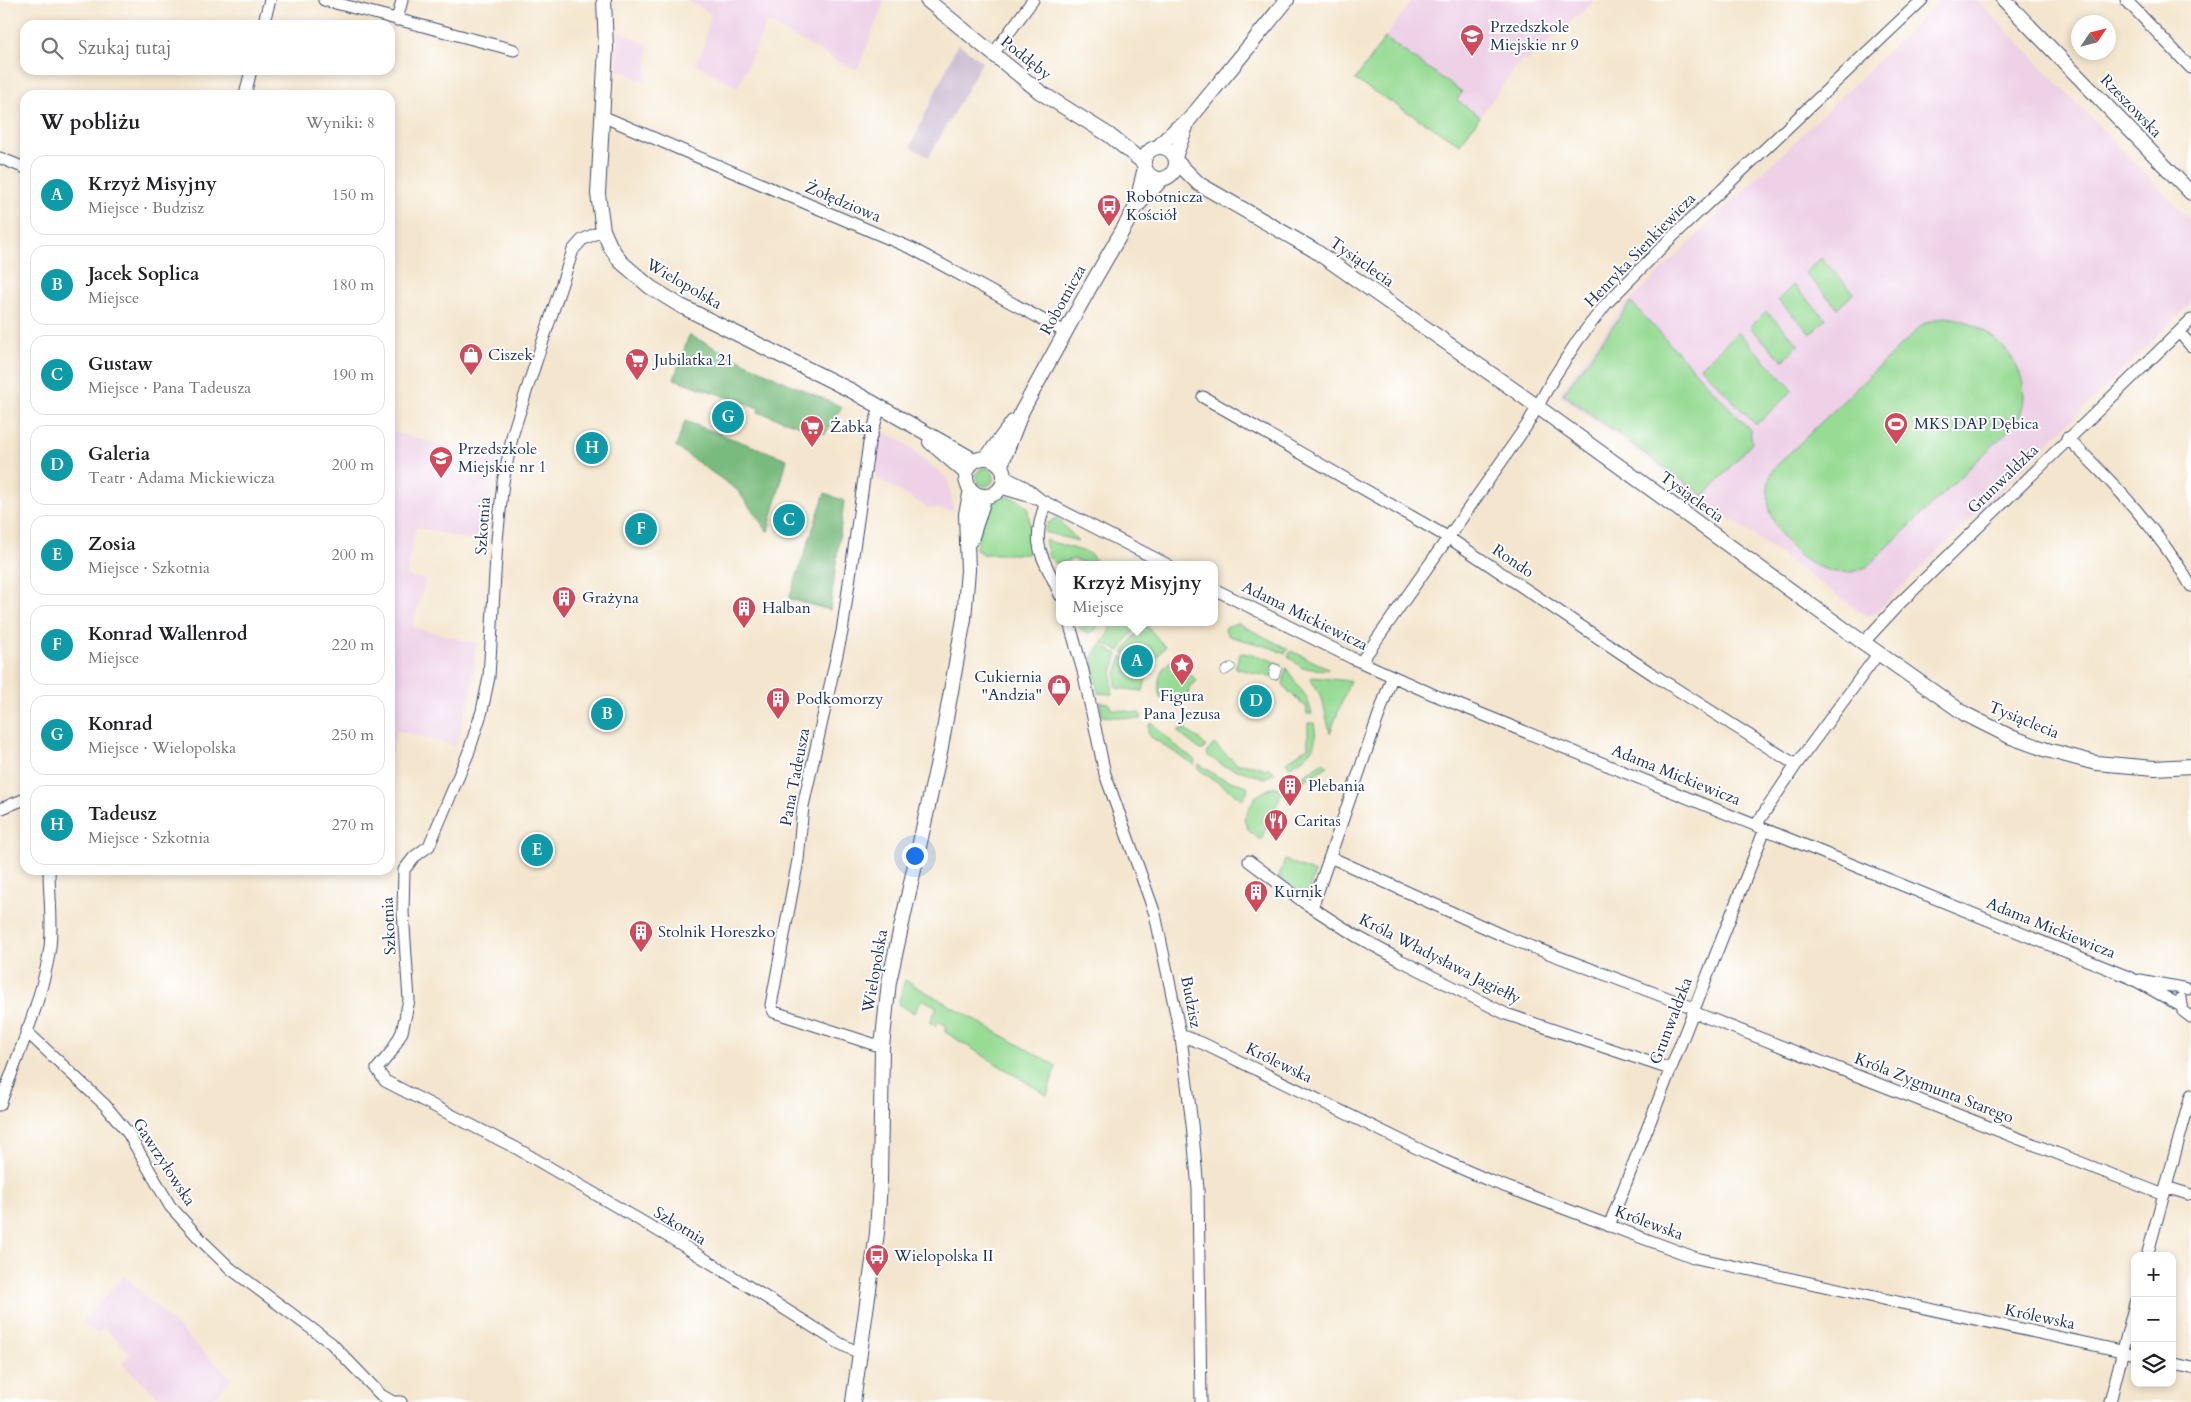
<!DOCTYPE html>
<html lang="pl">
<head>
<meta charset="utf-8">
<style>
  :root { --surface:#fff; --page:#f2f2f2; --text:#202124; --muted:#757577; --line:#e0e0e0; --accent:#d1495b }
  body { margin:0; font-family:Cardo,serif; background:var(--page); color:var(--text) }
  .controls { position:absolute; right:15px; bottom:15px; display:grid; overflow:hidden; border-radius:10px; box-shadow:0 2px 8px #0003 }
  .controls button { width:45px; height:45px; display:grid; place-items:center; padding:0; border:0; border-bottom:1px solid var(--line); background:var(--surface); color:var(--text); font:25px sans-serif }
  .compass { position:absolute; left:2071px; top:15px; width:45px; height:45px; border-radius:50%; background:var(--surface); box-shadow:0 2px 8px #0003; rotate:55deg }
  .you { position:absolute; left:914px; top:855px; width:18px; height:18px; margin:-12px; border:4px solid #fff; border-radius:50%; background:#1a73e8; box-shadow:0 0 0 8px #1a73e833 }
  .badge { display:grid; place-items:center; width:32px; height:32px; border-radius:50%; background:var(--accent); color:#fff; font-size:16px; font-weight:700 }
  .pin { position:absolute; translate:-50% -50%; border:2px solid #fff; box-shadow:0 1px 5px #0006 }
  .popup { position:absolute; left:1056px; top:561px; width:162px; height:65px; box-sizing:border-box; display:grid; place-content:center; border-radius:10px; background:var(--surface); filter:drop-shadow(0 1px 4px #0005); font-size:16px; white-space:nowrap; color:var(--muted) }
  .popup b { font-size:19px; color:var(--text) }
  .popup::after { content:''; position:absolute; left:50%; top:100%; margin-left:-10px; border:10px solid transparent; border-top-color:var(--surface) }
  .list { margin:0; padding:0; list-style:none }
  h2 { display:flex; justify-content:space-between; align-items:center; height:65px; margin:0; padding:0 20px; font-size:21px }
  h2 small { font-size:16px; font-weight:400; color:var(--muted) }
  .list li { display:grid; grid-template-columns:32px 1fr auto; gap:15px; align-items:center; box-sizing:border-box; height:80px; margin:0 10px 10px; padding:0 10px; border:1px solid var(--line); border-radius:15px }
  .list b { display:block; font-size:19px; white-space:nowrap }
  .list p { margin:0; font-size:16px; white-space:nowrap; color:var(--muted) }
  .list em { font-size:16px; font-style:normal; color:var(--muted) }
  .icon { flex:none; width:28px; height:28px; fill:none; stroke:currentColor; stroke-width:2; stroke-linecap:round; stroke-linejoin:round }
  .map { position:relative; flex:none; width:2191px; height:1402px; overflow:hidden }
  .search { position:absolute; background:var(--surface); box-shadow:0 2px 8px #0003; left:20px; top:20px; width:375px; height:55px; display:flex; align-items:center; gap:12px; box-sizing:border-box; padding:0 18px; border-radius:15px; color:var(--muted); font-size:19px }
  .panel { position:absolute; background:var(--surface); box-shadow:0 2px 8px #0003; left:20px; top:90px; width:375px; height:785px; border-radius:15px }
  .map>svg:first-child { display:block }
  .built { fill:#eed0e7 }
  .industrial { fill:#ccbed3 }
  .green { fill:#97db94; stroke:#598579 }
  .forest { fill:#79bb7e; stroke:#4a756e }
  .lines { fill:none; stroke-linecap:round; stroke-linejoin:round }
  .pedestrian-casing { stroke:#3c4a6f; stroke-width:9 }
  .minor-casing { stroke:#3c4a6f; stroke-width:13 }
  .tertiary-casing { stroke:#3c4a6f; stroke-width:16 }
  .pedestrian { stroke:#fff; stroke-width:8 }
  .minor { stroke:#fff; stroke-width:11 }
  .tertiary { stroke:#fff; stroke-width:14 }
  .labels { text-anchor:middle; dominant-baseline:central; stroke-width:4; stroke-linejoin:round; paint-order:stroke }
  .poi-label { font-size:16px; fill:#1b2f5e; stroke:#fff; text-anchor:start }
  .street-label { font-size:16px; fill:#1b2f5e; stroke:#fff }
</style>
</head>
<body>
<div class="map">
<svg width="2191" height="1402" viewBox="0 0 2191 1402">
  <rect width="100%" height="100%" fill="#fff"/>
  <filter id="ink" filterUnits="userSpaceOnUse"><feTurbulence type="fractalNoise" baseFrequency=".02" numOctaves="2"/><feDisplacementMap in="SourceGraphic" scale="10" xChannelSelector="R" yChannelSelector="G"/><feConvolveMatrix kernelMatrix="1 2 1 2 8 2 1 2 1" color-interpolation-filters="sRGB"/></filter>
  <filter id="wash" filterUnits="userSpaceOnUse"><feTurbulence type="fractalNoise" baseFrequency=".0096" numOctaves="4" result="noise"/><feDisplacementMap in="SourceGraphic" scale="20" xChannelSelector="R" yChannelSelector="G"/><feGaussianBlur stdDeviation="1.12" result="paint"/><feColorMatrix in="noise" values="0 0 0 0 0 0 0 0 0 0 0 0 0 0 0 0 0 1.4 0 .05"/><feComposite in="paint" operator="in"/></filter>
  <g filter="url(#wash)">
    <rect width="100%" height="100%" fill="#f4e6ce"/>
    <path class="built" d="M 685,0 L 885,0 L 858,69 L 848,67 L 767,22 L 738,88 L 696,64 L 703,47 L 711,13 Z
      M 1412,0 L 1595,0 L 1527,62 L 1522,59 L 1480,117 L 1457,100 L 1461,92 L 1385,38 Z
      M 1941,0 L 1977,0 L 2191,221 L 2191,303 L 1874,614 L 1866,616 L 1561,397 L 1560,392 L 1623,307 Z
      M 619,31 L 648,45 L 646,82 L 618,69 Z
      M 390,431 L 496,459 L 482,543 L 416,527 L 406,576 L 426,579 L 412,627 L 476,643 L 471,692 L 456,746 L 397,730 L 390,756 Z
      M 885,433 L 899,439 L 948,479 L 954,511 L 928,508 L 877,478 L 879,436 Z
      M 124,1276 L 231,1378 L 211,1402 L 163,1402 L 122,1364 L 131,1353 L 103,1327 L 97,1334 L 82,1322 Z"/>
    <path class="industrial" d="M 958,43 L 982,62 L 929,157 L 910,147 Z"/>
    <path class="green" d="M 1385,38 L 1462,92 L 1457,100 L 1480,117 L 1460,144 L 1355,80 Z
      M 1821,258 L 1854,293 L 1838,308 L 1805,273 Z
      M 1793,285 L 1826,319 L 1811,334 L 1778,300 Z
      M 1631,302 L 1750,430 L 1752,443 L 1704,496 L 1563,394 Z
      M 1766,311 L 1799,345 L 1783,361 L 1750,327 Z
      M 1944,317 C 1991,320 2043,374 2017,422 L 1868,566 C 1818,595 1746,520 1774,468 L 1923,324 Z
      M 1738,332 L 1793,390 L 1756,425 L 1701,367 Z
      M976 477a9 9 0 1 1 18 0a9 9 0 1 1-18 0Z
      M 1001,497 C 1012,496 1021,500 1028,508 L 1032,547 L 1027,554 L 982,554 L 976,549 L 978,532 L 989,503 Z
      M 1057,518 L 1078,541 L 1044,532 L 1048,523 Z
      M 1045,540 L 1089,553 L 1100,565 L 1088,565 L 1074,559 L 1061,563 L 1055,563 L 1049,557 Z
      M 1077,622 L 1099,622 L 1095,630 L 1089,633 L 1081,630 Z
      M 1112,622 L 1143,622 L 1144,623 L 1130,635 L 1120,651 L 1102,643 L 1109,634 Z
      M 1237,623 L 1288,649 L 1285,654 L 1272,648 L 1229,636 L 1225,630 L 1226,627 Z
      M 1147,626 L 1165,647 L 1150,665 L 1142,662 L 1139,657 L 1123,653 L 1135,635 Z
      M 1100,645 L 1118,654 L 1112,673 L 1112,694 L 1098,693 L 1092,659 Z
      M 1291,651 L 1328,668 L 1328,669 L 1326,670 L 1302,668 L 1288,656 Z
      M 1240,653 L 1256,655 L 1281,664 L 1277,679 L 1235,668 Z
      M 1122,656 L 1134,665 L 1148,669 L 1143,691 L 1116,688 L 1116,674 Z
      M 1172,660 L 1179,661 L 1197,681 L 1189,687 L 1188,700 L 1160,698 C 1157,683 1158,670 1172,660 Z
      M 1286,668 L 1307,698 L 1312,714 L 1307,714 L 1306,706 L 1300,703 L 1300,701 L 1289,692 L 1283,684 Z
      M 1312,677 L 1350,681 L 1330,733 L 1322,698 L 1310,679 Z
      M 1100,702 L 1109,703 L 1111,709 L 1139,713 L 1142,717 L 1140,719 L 1102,716 Z
      M 1152,723 L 1177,747 L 1195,760 L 1194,765 L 1151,737 L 1148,733 L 1149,725 Z
      M 1308,723 L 1314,723 C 1319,748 1310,755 1289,767 L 1286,762 L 1308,747 Z
      M 1187,725 L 1185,730 L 1198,738 L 1206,746 L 1203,750 L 1200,750 L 1178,732 L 1179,730 L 1184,730 Z
      M 1214,744 L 1237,764 L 1253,765 L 1267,769 L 1268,767 L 1275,773 L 1265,778 L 1224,766 L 1207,755 L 1208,751 Z
      M 1323,762 L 1328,766 L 1298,784 L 1296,780 Z
      M 1199,764 L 1218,777 L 1247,786 L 1248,790 L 1243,799 L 1241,798 L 1198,769 Z
      M 1272,787 L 1277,787 L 1282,792 L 1261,840 L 1249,831 L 1244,819 L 1255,797 Z
      M 1285,860 L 1315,873 L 1307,894 L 1301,894 L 1278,878 Z
      M 905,980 L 1056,1066 L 1047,1095 L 945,1032 L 947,1026 L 938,1021 L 935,1026 L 930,1023 L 937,1007 L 922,999 L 914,1013 L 898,1004 Z"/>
    <path class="forest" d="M 689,335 L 781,380 L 842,407 L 825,434 L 758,412 L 759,408 L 674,379 Z
      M 685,421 L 787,459 L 768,532 L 737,490 L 676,447 Z
      M 825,493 L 844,501 L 830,610 L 789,599 Z"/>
  </g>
  <g filter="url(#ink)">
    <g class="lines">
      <g class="pedestrian-casing">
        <path id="pedestrian" d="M 1225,671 L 1231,667
          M 1273,675 L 1275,675 L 1277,669 L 1274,668"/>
      </g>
      <g class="minor-casing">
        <path id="minor" d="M 324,0 L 514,50
          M 2126,0 L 2191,68
          M 397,20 L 402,0
          M 263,25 L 270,0
          M 993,54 L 1033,0
          M 245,95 L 251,70
          M 602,116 L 913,249 L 1065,332
          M 0,158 L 25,168
          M 603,230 L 582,240 L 573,250 L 525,395 L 513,433 L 503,482 L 497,540 L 489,677 L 482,711 L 468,754 L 429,846 L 414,857 L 404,870 L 403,912 L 409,1000 L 402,1032 L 392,1051 L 377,1069 L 385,1081 L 516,1148 L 679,1243 L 839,1343 L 853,1350 L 860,1351
          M 2179,332 L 2191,346
          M 1203,397 L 1449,538 L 1654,675 L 1796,765
          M 880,407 L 869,443 L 842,632 L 803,806 L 798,860 L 771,1005 L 774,1012 L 882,1047
          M 2067,438 C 2114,483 2159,531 2191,586
          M 1005,477 L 1025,487 L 1041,500 L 1168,565
          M 1001,488 L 1035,498
          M 1046,502 C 1029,549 1043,554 1060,595
          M 1214,589 L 1352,658 L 1432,694 L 2131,978 L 2181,1006
          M 1069,622 L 1083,671 L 1105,774 L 1155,914 L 1181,1038 L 1192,1124 L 1198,1189 L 1201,1402
          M 1863,643 L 1898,605 L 2191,320
          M 1361,662 L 1527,425 L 1554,377 L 1578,340 L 1606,304 L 1669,240 L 1922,0
          M 0,809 L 25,799
          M 1756,825 L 1796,765 L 1878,654
          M 1330,857 L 1506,937 L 1694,1008
          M 1249,861 L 1305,903 L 1356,936 L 1400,960 L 1506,1014 L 1670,1069
          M 1312,908 L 1392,677
          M 2140,980 L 2187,989
          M 2181,999 L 2183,1011 L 2191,1017
          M 1693,1012 L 2164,1195
          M 26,1031 L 105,1105 L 128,1133 L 170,1206 L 202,1241 L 231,1269 L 331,1343 L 381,1395 L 393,1402 L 401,1402
          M 1181,1038 L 1186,1037 L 1204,1044 L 1433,1156 L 1488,1180 L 1696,1258 L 2135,1354
          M 0,1105 C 17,1056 43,999 50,947 C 53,921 49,896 49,870
          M 2166,1187 L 2188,1194
          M 1609,1226 L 1765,829
          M 2147,1256 L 2191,1095
          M 2172,1363 L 2191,1368
          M 2110,1402 L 2135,1303"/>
      </g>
      <g class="tertiary-casing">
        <path id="tertiary" d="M 604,0 L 606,47 L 598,194 L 603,230 L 610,246 L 620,261 L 650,287 L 681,306 L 852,391 L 974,460
          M 927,0 L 1040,92 L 1109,135 L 1144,163
          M 2004,0 L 2191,193
          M1144 163a16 16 0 1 1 32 0a16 16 0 1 1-32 0Z
          M 1158,147 L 1177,128 L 1188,121 L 1287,0
          M 1175,157 L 1188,121
          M 1176,161 L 1199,184 L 1314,250 L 1517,392 L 1844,629 L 1965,714 L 2011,737 L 2047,750 L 2096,763 L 2155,768 L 2191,766
          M 1136,206 L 1145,167
          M 930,442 L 966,473
          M 987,457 L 1013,422
          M966 477a19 19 0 1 1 38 0a19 19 0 1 1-38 0Z
          M 1001,465 L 1022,411 L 1090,287 L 1136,207 L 1162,179
          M 971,540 L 985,496
          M 853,1402 L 877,1233 L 880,1181 L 882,1047 L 889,982 L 940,752 L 964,619 L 968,570 L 966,514 L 971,490"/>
      </g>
      <use href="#pedestrian" class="pedestrian"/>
      <use href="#minor" class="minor"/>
      <use href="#tertiary" class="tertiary"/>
    </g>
  </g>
  <defs>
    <g id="school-pin" transform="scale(1.25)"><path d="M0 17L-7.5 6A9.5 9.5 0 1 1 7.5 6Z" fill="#d1495b" stroke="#fff"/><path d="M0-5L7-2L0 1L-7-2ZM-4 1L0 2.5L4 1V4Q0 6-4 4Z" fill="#fff"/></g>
    <g id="bus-pin" transform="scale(1.25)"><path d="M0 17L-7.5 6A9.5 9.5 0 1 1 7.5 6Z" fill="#d1495b" stroke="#fff"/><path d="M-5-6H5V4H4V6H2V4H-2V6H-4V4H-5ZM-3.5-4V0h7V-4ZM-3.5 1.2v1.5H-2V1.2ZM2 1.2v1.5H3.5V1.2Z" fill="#fff"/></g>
    <g id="shop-pin" transform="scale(1.25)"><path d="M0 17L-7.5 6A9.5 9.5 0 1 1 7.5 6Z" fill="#d1495b" stroke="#fff"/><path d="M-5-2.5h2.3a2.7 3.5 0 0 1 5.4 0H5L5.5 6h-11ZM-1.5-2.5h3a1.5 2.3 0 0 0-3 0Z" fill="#fff"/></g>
    <g id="supermarket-pin" transform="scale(1.25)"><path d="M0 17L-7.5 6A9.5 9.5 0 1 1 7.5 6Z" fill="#d1495b" stroke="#fff"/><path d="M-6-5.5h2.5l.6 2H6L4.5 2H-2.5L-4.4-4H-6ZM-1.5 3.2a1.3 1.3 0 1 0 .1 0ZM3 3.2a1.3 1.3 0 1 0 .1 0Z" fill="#fff"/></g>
    <g id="stadium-pin" transform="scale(1.25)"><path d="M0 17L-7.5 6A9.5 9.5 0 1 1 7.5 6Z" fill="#d1495b" stroke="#fff"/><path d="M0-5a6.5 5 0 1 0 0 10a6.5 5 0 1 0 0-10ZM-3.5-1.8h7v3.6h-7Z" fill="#fff"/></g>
    <g id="building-pin" transform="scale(1.25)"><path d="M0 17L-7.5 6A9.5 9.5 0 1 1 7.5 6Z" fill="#d1495b" stroke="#fff"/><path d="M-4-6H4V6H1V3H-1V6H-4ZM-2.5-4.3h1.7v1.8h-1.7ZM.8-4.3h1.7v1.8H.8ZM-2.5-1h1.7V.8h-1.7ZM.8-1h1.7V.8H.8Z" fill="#fff"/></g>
    <g id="sight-pin" transform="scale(1.25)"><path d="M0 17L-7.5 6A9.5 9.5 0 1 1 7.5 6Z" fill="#d1495b" stroke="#fff"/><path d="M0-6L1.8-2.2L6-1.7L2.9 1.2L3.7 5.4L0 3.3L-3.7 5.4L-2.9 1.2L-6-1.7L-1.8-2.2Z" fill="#fff"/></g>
    <g id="restaurant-pin" transform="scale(1.25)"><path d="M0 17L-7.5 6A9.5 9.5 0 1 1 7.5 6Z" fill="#d1495b" stroke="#fff"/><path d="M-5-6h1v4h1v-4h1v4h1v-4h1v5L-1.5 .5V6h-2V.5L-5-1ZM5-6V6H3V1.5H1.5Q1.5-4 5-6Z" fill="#fff"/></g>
  </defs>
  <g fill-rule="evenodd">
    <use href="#school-pin" x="1472" y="36"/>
    <use href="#bus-pin" x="1109" y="206"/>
    <use href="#shop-pin" x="471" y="355"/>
    <use href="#supermarket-pin" x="637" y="360"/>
    <use href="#stadium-pin" x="1896" y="424"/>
    <use href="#supermarket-pin" x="812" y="427"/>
    <use href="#school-pin" x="441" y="458"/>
    <use href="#building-pin" x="564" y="598"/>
    <use href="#building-pin" x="744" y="608"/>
    <use href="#sight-pin" x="1182" y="665"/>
    <use href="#shop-pin" x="1059" y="686"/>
    <use href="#building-pin" x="778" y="699"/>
    <use href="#building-pin" x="1290" y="786"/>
    <use href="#restaurant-pin" x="1276" y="821"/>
    <use href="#building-pin" x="1256" y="892"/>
    <use href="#building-pin" x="641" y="932"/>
    <use href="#bus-pin" x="877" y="1256"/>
  </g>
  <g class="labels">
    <g class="poi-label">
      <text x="1490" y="27">Przedszkole<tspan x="1490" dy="18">Miejskie nr 9</tspan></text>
      <text x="1126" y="197">Robotnicza<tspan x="1126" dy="18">Kościół</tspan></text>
      <text x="488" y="355">Ciszek</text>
      <text x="654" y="360">Jubilatka 21</text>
      <text x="1914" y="424">MKS DAP Dębica</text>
      <text x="830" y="427">Żabka</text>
      <text x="458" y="449">Przedszkole<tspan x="458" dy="18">Miejskie nr 1</tspan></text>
      <text x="582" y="598">Grażyna</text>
      <text x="762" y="608">Halban</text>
      <text x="1042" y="677" text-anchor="end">Cukiernia<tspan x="1042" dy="18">"Andzia"</tspan></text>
      <text x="1182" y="696" text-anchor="middle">Figura<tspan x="1182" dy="18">Pana Jezusa</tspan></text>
      <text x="796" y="699">Podkomorzy</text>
      <text x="1308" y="786">Plebania</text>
      <text x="1294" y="821">Caritas</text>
      <text x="1274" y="892">Kurnik</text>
      <text x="658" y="932">Stolnik Horeszko</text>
      <text x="894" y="1256">Wielopolska II</text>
    </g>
    <g class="street-label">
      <text transform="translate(1026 58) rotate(39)">Poddęby</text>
      <text transform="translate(2131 106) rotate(46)">Rzeszowska</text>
      <text transform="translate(843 202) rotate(23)">Żołędziowa</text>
      <text transform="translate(1640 250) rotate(-46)">Henryka Sienkiewicza</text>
      <text transform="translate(1362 262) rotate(35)">Tysiąclecia</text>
      <text transform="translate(684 284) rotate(30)">Wielopolska</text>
      <text transform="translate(1063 300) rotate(-61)">Robotnicza</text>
      <text transform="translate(2003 479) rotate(-44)">Grunwaldzka</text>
      <text transform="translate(1692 497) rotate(36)">Tysiąclecia</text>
      <text transform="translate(483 526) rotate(-86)">Szkotnia</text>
      <text transform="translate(1513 561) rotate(34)">Rondo</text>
      <text transform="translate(1305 616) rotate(26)">Adama Mickiewicza</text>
      <text transform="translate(2024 720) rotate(22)">Tysiąclecia</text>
      <text transform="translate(1676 775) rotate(22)">Adama Mickiewicza</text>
      <text transform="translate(795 777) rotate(-79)">Pana Tadeusza</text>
      <text transform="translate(389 926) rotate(-93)">Szkotnia</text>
      <text transform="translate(2051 928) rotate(22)">Adama Mickiewicza</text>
      <text transform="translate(1440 959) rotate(27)">Króla Władysława Jagiełły</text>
      <text transform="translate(875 971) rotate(-80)">Wielopolska</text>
      <text transform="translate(1191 1002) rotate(79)">Budzisz</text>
      <text transform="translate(1671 1021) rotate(-69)">Grunwaldzka</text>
      <text transform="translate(1279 1063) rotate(26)">Królewska</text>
      <text transform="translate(1934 1088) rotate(21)">Króla Zygmunta Starego</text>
      <text transform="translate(164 1162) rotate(57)">Gawrzyłowska</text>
      <text transform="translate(1649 1223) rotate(20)">Królewska</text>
      <text transform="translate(680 1226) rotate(31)">Szkotnia</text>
      <text transform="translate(2040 1317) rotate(12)">Królewska</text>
    </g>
  </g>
</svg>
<div class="controls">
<button>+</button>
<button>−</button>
<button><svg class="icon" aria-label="layers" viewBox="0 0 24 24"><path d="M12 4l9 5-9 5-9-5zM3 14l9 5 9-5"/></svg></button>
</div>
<svg class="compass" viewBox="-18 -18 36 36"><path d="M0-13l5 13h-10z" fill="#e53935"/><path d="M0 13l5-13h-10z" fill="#757577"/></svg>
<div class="you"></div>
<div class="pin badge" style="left:1137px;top:661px;background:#0f9aa8">A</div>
<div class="popup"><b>Krzyż Misyjny</b>Miejsce</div>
<div class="pin badge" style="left:607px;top:714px;background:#0f9aa8">B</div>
<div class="pin badge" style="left:789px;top:520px;background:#0f9aa8">C</div>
<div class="pin badge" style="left:1256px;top:701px;background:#0f9aa8">D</div>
<div class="pin badge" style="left:537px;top:850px;background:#0f9aa8">E</div>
<div class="pin badge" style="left:641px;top:529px;background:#0f9aa8">F</div>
<div class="pin badge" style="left:728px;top:417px;background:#0f9aa8">G</div>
<div class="pin badge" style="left:592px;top:448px;background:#0f9aa8">H</div>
<div class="search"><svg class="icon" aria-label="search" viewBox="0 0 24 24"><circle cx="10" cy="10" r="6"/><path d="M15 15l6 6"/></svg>Szukaj tutaj</div>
<section class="panel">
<h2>W pobliżu<small>Wyniki: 8</small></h2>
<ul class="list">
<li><span class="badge" style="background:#0f9aa8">A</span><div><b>Krzyż Misyjny</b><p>Miejsce · Budzisz</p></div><em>150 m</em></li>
<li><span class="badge" style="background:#0f9aa8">B</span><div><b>Jacek Soplica</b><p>Miejsce</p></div><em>180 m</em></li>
<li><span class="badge" style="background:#0f9aa8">C</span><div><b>Gustaw</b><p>Miejsce · Pana Tadeusza</p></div><em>190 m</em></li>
<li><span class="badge" style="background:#0f9aa8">D</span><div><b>Galeria</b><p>Teatr · Adama Mickiewicza</p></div><em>200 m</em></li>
<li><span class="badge" style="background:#0f9aa8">E</span><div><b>Zosia</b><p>Miejsce · Szkotnia</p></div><em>200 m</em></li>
<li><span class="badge" style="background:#0f9aa8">F</span><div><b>Konrad Wallenrod</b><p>Miejsce</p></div><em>220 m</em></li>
<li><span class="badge" style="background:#0f9aa8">G</span><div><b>Konrad</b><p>Miejsce · Wielopolska</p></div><em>250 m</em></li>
<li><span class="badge" style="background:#0f9aa8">H</span><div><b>Tadeusz</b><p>Miejsce · Szkotnia</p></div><em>270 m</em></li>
</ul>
</section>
</div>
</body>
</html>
